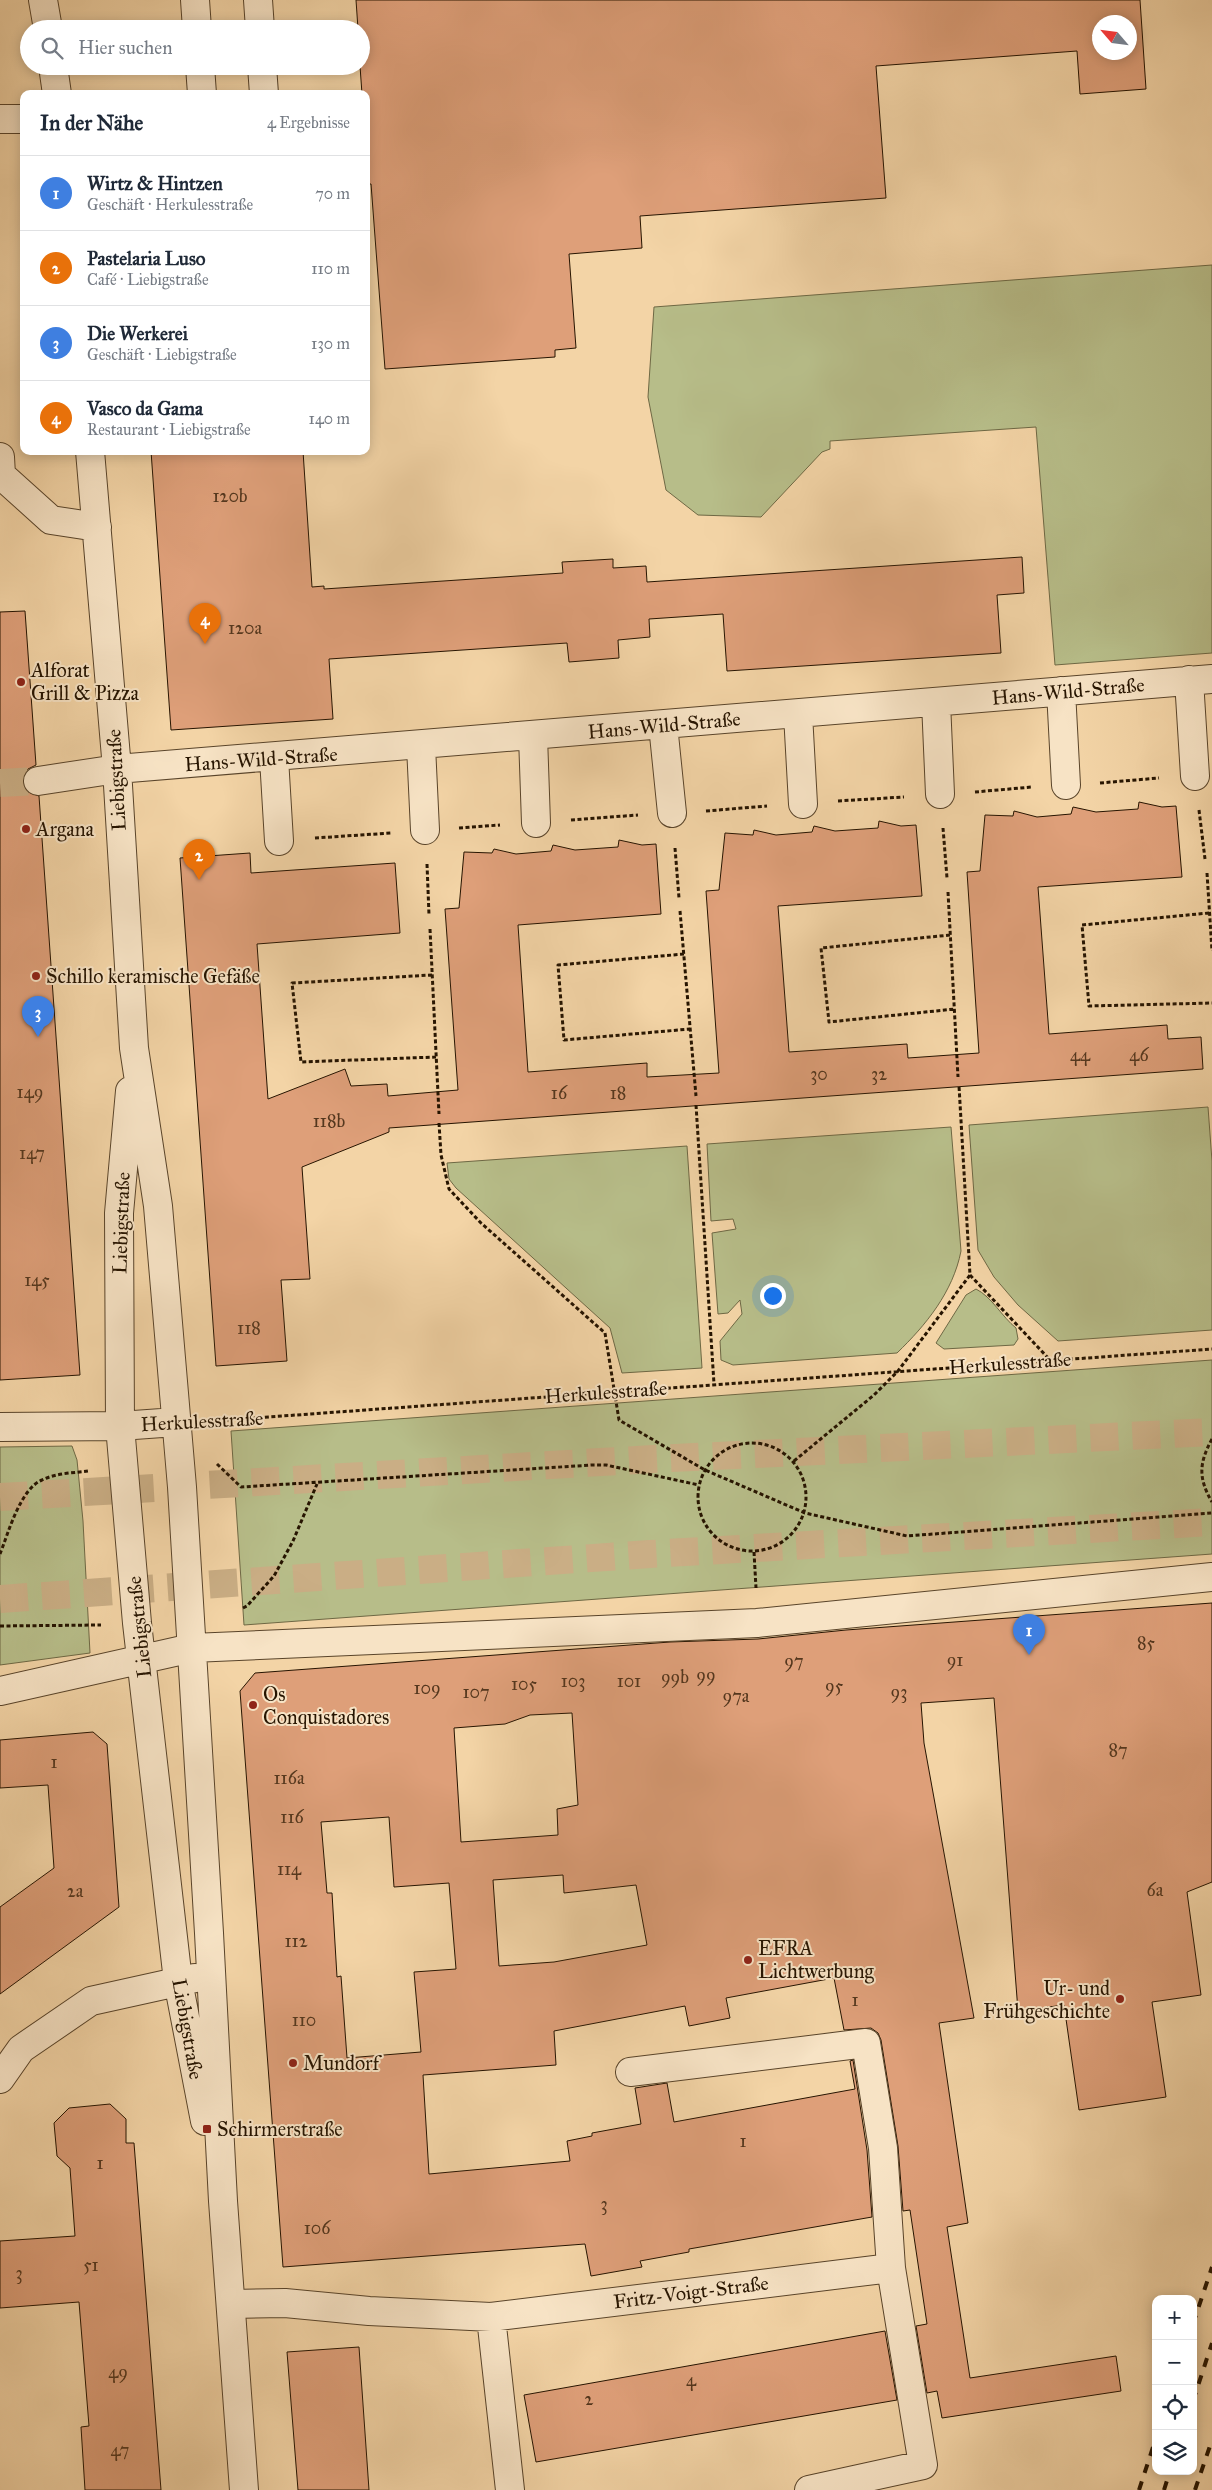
<!DOCTYPE html>
<html lang="de">
<head>
<meta charset="utf-8">
<style>
  :root { --surface:#fff; --page:#f6f6f7; --text:#1f2937; --muted:#747a83; --line:#e0e1e3; --accent:#1a73e8 }
  body { margin:0; font-family:"IM FELL Great Primer",serif; background:var(--page); color:var(--text) }
  .controls { position:absolute; right:15px; bottom:15px; display:grid; overflow:hidden; border-radius:10px; box-shadow:0 2px 12px #0003 }
  .controls button { width:45px; height:45px; display:grid; place-items:center; padding:0; border:0; border-bottom:1px solid var(--line); background:var(--surface); color:var(--text); font:25px sans-serif }
  .compass { position:absolute; left:1092px; top:15px; width:45px; height:45px; border-radius:50%; background:var(--surface); box-shadow:0 2px 12px #0003; rotate:298deg }
  .you { position:absolute; left:772px; top:1295px; width:18px; height:18px; margin:-12px; border:4px solid #fff; border-radius:50%; background:#1a73e8; box-shadow:0 0 0 8px #1a73e833 }
  .badge { display:grid; place-items:center; width:32px; height:32px; border-radius:50%; background:var(--accent); color:#fff; font-size:16px; font-weight:700 }
  .pin { position:absolute; translate:-50% -41px; filter:drop-shadow(0 1px 2px #0008) }
  .pin::after { content:''; position:absolute; top:26px; width:18px; height:15px; background:inherit; clip-path:polygon(0 0,100% 0,50% 100%) }
  .list { margin:0; padding:0; list-style:none }
  h2 { display:flex; justify-content:space-between; align-items:center; height:65px; margin:0; padding:0 20px; font-size:21px }
  h2 small { font-size:16px; font-weight:400; color:var(--muted) }
  .list li { display:grid; grid-template-columns:32px 1fr auto; gap:15px; align-items:center; box-sizing:border-box; height:75px; padding:0 20px; border-top:1px solid var(--line) }
  .list b { display:block; font-size:19px; white-space:nowrap }
  .list p { margin:0; font-size:16px; white-space:nowrap; color:var(--muted) }
  .list em { font-size:16px; font-style:normal; color:var(--muted) }
  .icon { flex:none; width:28px; height:28px; fill:none; stroke:currentColor; stroke-width:2; stroke-linecap:round; stroke-linejoin:round }
  .map { position:relative; flex:none; width:1212px; height:2490px; overflow:hidden }
  .search { position:absolute; background:var(--surface); box-shadow:0 2px 12px #0003; left:20px; top:20px; width:350px; height:55px; display:flex; align-items:center; gap:12px; box-sizing:border-box; padding:0 18px; border-radius:28px; color:var(--muted); font-size:19px }
  .panel { position:absolute; background:var(--surface); box-shadow:0 2px 12px #0003; left:20px; top:90px; width:350px; height:365px; border-radius:10px }
  .map>svg:first-child { display:block }
  .green { fill:#b7bd89; stroke:#6e6844 }
  .building { fill:#de9f79; stroke:#261400; fill-rule:evenodd }
  .lines { fill:none; stroke-linecap:round; stroke-linejoin:round }
  .minor-tunnel { stroke:#caae85; stroke-width:28; stroke-dasharray:28 14; stroke-linecap:butt }
  .highway-tunnel { stroke:#caae85; stroke-width:28; stroke-dasharray:28 14; stroke-linecap:butt }
  .minor-casing { stroke:#59442a; stroke-width:30 }
  .path { stroke:#261400; stroke-width:3; stroke-dasharray:4 2.5; stroke-linecap:butt }
  .minor { stroke:#f7e3c5; stroke-width:28 }
  .rail { stroke:#261400; stroke-width:4; stroke-dasharray:9 9; stroke-linecap:butt }
  .poi-dot { fill:#8f2418; stroke:#f7e3c5; stroke-width:2 }
  .labels { text-anchor:middle; dominant-baseline:central; stroke-width:4; stroke-linejoin:round; paint-order:stroke }
  .number-label { font-size:18px; fill:#54371e }
  .poi-label { font-size:20px; fill:#261400; stroke:#f7e3c5; text-anchor:start }
  .street-label { font-size:20px; fill:#261400; stroke:#f7e3c5 }
</style>
</head>
<body>
<div class="map">
<svg width="1212" height="2490" viewBox="0 0 1212 2490">
  <rect width="100%" height="100%" fill="#f3d4a6"/>
  <filter id="stains"><feTurbulence type="fractalNoise" baseFrequency=".004" numOctaves="4"/><feColorMatrix values="0 0 0 0 .2 0 0 0 0 .09 0 0 0 0 .02 0 0 0 .5 -.17"/></filter>
  <radialGradient id="worn" r=".72"><stop offset=".6" stop-color="#630" stop-opacity="0"/><stop offset="1" stop-color="#630" stop-opacity=".3"/></radialGradient>
  <path class="green" d="M 1212,265 L 1212,653 L 1055,665 L 1036,427 L 830,441 L 830,449 L 822,452 L 761,517 L 698,515 L 666,490 L 648,397 L 654,307 Z
    M 1208,1107 L 1212,1161 L 1212,1330 L 1058,1341 L 1018,1305 L 994,1277 L 978,1250 L 969,1125 Z
    M 951,1127 L 961,1251 C 953,1292 926,1325 897,1353 L 733,1365 L 721,1360 L 720,1341 L 742,1314 L 740,1300 L 728,1313 L 718,1314 L 712,1233 L 736,1229 L 733,1219 L 711,1221 L 707,1144 Z
    M 687,1146 L 702,1368 L 622,1373 L 610,1328 L 456,1188 L 449,1179 L 447,1163 Z
    M 976,1289 C 992,1297 1002,1317 1016,1328 L 1018,1339 L 1014,1345 L 944,1349 L 936,1343 L 966,1295 Z
    M 1212,1360 L 1212,1554 L 244,1625 L 231,1431 Z
    M 72,1446 L 77,1460 L 83,1521 L 90,1653 L 0,1665 L 0,1447 Z"/>
  <path class="building" d="M 356,0 L 1140,0 L 1146,89 L 1080,94 L 1077,51 L 876,66 L 886,198 L 640,216 L 642,248 L 569,254 L 576,348 L 555,350 L 555,357 L 385,369 L 371,184 L 369,184 L 366,145 L 366,94 L 362,94 L 360,66 L 361,29 L 358,29 ZM 1100,22 L 1130,22 L 1130,52 L 1100,52 Z
    M 151,451 L 303,451 L 312,587 L 324,586 L 324,589 L 563,573 L 562,562 L 613,559 L 613,568 L 646,566 L 647,582 L 1022,557 L 1024,593 L 997,595 L 1001,653 L 727,671 L 723,614 L 649,619 L 650,637 L 618,640 L 619,658 L 569,662 L 567,643 L 329,659 L 333,719 L 171,730 Z
    M 25,611 L 36,765 L 28,769 L 24,775 L 23,783 L 26,791 L 39,796 L 80,1375 L 0,1380 L 0,612 Z
    M 1139,802 L 1162,807 L 1176,806 L 1182,877 L 1038,887 L 1049,1034 L 1167,1025 L 1168,1039 L 1201,1037 L 1203,1069 L 389,1128 L 389,1132 L 302,1167 L 310,1279 L 281,1280 L 287,1361 L 216,1366 L 180,858 L 250,853 L 251,873 L 395,863 L 400,933 L 257,944 L 268,1099 L 345,1069 L 351,1086 L 387,1084 L 388,1096 L 458,1090 L 445,909 L 459,908 L 464,852 L 492,853 L 494,849 L 516,854 L 551,851 L 553,845 L 575,850 L 618,847 L 619,840 L 642,845 L 656,844 L 661,914 L 518,925 L 528,1072 L 647,1063 L 647,1077 L 719,1073 L 706,891 L 719,890 L 725,833 L 753,835 L 754,830 L 776,835 L 812,832 L 814,826 L 835,831 L 878,828 L 879,821 L 901,826 L 916,825 L 922,896 L 778,906 L 789,1052 L 907,1044 L 908,1058 L 979,1053 L 967,872 L 980,871 L 985,815 L 1013,816 L 1014,811 L 1037,817 L 1071,814 L 1073,807 L 1096,812 L 1138,809 Z
    M 1212,1603 L 1212,1882 L 1187,1892 L 1201,1995 L 1152,2002 L 1166,2097 L 1079,2110 L 1064,2005 L 1018,2011 L 994,1698 L 921,1703 L 924,1743 L 974,2018 L 939,2023 L 968,2223 L 947,2227 L 970,2378 L 1116,2356 L 1121,2391 L 942,2418 L 937,2391 L 927,2393 L 916,2326 L 927,2324 L 910,2210 L 903,2211 L 898,2146 L 881,2040 L 878,2033 L 871,2028 L 844,2030 L 834,1978 L 726,1998 L 730,2018 L 689,2026 L 685,2006 L 554,2031 L 556,2065 L 423,2075 L 429,2174 L 570,2161 L 567,2141 L 592,2136 L 592,2133 L 641,2124 L 635,2088 L 667,2083 L 674,2122 L 855,2089 L 850,2061 L 853,2060 L 867,2150 L 872,2217 L 689,2249 L 689,2252 L 640,2261 L 642,2267 L 591,2276 L 585,2244 L 283,2267 L 240,1691 L 255,1673 L 670,1642 L 758,1639 L 846,1630 ZM 572,1713 L 578,1805 L 557,1809 L 558,1835 L 461,1842 L 454,1728 L 505,1724 L 530,1715 ZM 389,1817 L 394,1887 L 449,1883 L 456,1969 L 414,1972 L 421,2052 L 347,2058 L 341,1976 L 337,1977 L 332,1893 L 327,1893 L 321,1822 ZM 563,1875 L 564,1893 L 636,1885 L 647,1945 L 554,1962 L 499,1966 L 493,1880 Z
    M 93,1732 L 107,1744 L 119,1907 L 0,1994 L 0,1907 L 54,1868 L 48,1785 L 0,1788 L 0,1740 Z
    M 110,2104 L 126,2119 L 126,2143 L 134,2143 L 161,2490 L 85,2490 L 81,2427 L 89,2426 L 79,2302 L 0,2308 L 0,2241 L 75,2236 L 70,2168 L 57,2156 L 54,2123 L 69,2108 Z
    M 885,2331 L 897,2400 L 536,2462 L 524,2395 Z
    M 359,2347 L 369,2490 L 298,2490 L 287,2352 Z"/>
  <g class="lines">
    <path class="minor-tunnel" d="M 0,783 L 38,781"/>
    <path class="highway-tunnel" d="M 0,1497 L 653,1459 L 1212,1432
      M 0,1599 L 650,1554 L 1212,1522"/>
    <g class="minor-casing">
      <path id="minor" d="M 43,0 L 48,29
        M 195,0 L 197,29
        M 258,0 L 260,29
        M 53,66 L 57,94
        M 200,66 L 202,94
        M 262,66 L 264,94
        M 0,119 L 24,119
        M 90,451 L 117,769 L 134,1048 L 158,1206 L 182,1487 L 209,1933 L 223,2201 L 244,2490
        M 0,457 L 1,475 L 51,520 L 97,527
        M 1189,680 L 1195,776
        M 1061,691 L 1066,785
        M 936,702 L 940,794
        M 798,714 L 803,804
        M 663,725 L 672,813
        M 533,736 L 536,823
        M 421,746 L 425,830
        M 274,758 L 279,841
        M 38,781 L 117,769 L 1212,679
        M 130,1091 L 119,1213 L 120,1426 L 137,1623 L 178,1981 L 205,2121
        M 0,1427 L 120,1426 L 176,1422
        M 0,1691 L 192,1648 L 757,1623 L 1212,1577
        M 630,2072 L 866,2043 L 883,2148 L 891,2268 L 923,2465 L 809,2490
        M 0,2079 L 21,2049 L 91,2001 L 195,1978
        M 231,2304 L 285,2303 L 369,2311 L 491,2317 L 891,2268
        M 491,2317 L 510,2490"/>
    </g>
    <path class="path" d="M 1100,783 L 1159,778
      M 975,792 L 1032,787
      M 838,801 L 904,797
      M 1199,810 L 1205,859
      M 706,811 L 767,806
      M 571,820 L 638,815
      M 459,828 L 500,825
      M 943,828 L 947,878
      M 315,838 L 391,833
      M 675,848 L 679,898
      M 427,864 L 429,915
      M 1207,873 L 1212,951
      M 948,892 L 958,1077
      M 680,911 L 696,1096
      M 1209,913 L 1082,925 L 1089,1006 L 1212,1003
      M 430,929 L 439,1114
      M 950,935 L 821,948 L 829,1022 L 955,1009
      M 684,954 L 558,965 L 564,1040 L 690,1029
      M 432,975 L 292,983 L 301,1062 L 436,1057
      M 696,1105 L 714,1384
      M 439,1123 L 441,1155 L 449,1189 L 481,1223 L 605,1333 L 619,1420 L 705,1470 L 805,1513 L 907,1536 L 1212,1513
      M 970,1275 L 1051,1361
      M 213,1421 L 1212,1349
      M 1212,1439 C 1199,1463 1198,1478 1212,1502
      M698 1497a54 54 0 1 1 108 0a54 54 0 1 1-108 0Z
      M 794,1461 L 874,1395 L 898,1371 L 970,1275 L 959,1086
      M 217,1464 L 241,1487 L 592,1465 L 606,1465 L 699,1485
      M 754,1552 L 756,1588
      M 0,1554 C 8,1534 20,1489 42,1480 C 56,1473 73,1473 88,1471
      M 243,1608 L 247,1606 L 274,1576 L 293,1541 L 317,1484
      M 0,1626 L 101,1625"/>
    <use href="#minor" class="minor"/>
    <path class="rail" d="M 1193,2324 L 1212,2267
      M 1193,2401 L 1212,2343
      M 1139,2490 L 1156,2438
      M 1164,2490 L 1170,2471
      M 1195,2490 L 1212,2440"/>
  </g>
  <g class="poi-dot">
    <circle cx="21" cy="682" r="5"/>
    <circle cx="26" cy="829" r="5"/>
    <circle cx="36" cy="976" r="5"/>
    <circle cx="253" cy="1705" r="5"/>
    <circle cx="748" cy="1960" r="5"/>
    <circle cx="1120" cy="1999" r="5"/>
    <circle cx="293" cy="2063" r="5"/>
    <rect x="202" y="2124" width="10" height="10" rx="2.5"/>
  </g>
  <g class="labels">
    <g class="number-label">
      <text x="230" y="496">120b</text>
      <text x="245" y="628">120a</text>
      <text x="1080" y="1055">44</text>
      <text x="1139" y="1055">46</text>
      <text x="819" y="1074">30</text>
      <text x="879" y="1074">32</text>
      <text x="30" y="1092">149</text>
      <text x="559" y="1093">16</text>
      <text x="618" y="1093">18</text>
      <text x="329" y="1121">118b</text>
      <text x="32" y="1153">147</text>
      <text x="37" y="1280">145</text>
      <text x="249" y="1328">118</text>
      <text x="1146" y="1643">85</text>
      <text x="955" y="1660">91</text>
      <text x="794" y="1661">97</text>
      <text x="706" y="1675">99</text>
      <text x="675" y="1677">99b</text>
      <text x="573" y="1681">103</text>
      <text x="629" y="1681">101</text>
      <text x="524" y="1684">105</text>
      <text x="834" y="1686">95</text>
      <text x="427" y="1688">109</text>
      <text x="476" y="1692">107</text>
      <text x="899" y="1692">93</text>
      <text x="736" y="1696">97a</text>
      <text x="1118" y="1750">87</text>
      <text x="54" y="1762">1</text>
      <text x="289" y="1778">116a</text>
      <text x="292" y="1817">116</text>
      <text x="289" y="1869">114</text>
      <text x="1155" y="1890">6a</text>
      <text x="75" y="1891">2a</text>
      <text x="296" y="1941">112</text>
      <text x="855" y="2000">1</text>
      <text x="304" y="2020">110</text>
      <text x="743" y="2141">1</text>
      <text x="100" y="2163">1</text>
      <text x="604" y="2204">3</text>
      <text x="317" y="2228">106</text>
      <text x="91" y="2265">51</text>
      <text x="19" y="2273">3</text>
      <text x="118" y="2372">49</text>
      <text x="691" y="2380">4</text>
      <text x="589" y="2399">2</text>
      <text x="120" y="2450">47</text>
    </g>
    <g class="poi-label">
      <text x="31" y="670">Alforat<tspan x="31" dy="23">Grill &amp; Pizza</tspan></text>
      <text x="36" y="829">Argana</text>
      <text x="46" y="976">Schillo keramische Gefäße</text>
      <text x="263" y="1694">Os<tspan x="263" dy="23">Conquistadores</tspan></text>
      <text x="758" y="1948">EFRA<tspan x="758" dy="23">Lichtwerbung</tspan></text>
      <text x="1110" y="1988" text-anchor="end">Ur- und<tspan x="1110" dy="23">Frühgeschichte</tspan></text>
      <text x="303" y="2063">Mundorf</text>
      <text x="217" y="2129">Schirmerstraße</text>
    </g>
    <g class="street-label">
      <text transform="translate(1068 691) rotate(-5)">Hans-Wild-Straße</text>
      <text transform="translate(664 725) rotate(-5)">Hans-Wild-Straße</text>
      <text transform="translate(261 759) rotate(-4)">Hans-Wild-Straße</text>
      <text transform="translate(116 780) rotate(-93)">Liebigstraße</text>
      <text transform="translate(121 1223) rotate(-88)">Liebigstraße</text>
      <text transform="translate(1010 1363) rotate(-4)">Herkulesstraße</text>
      <text transform="translate(606 1392) rotate(-4)">Herkulesstraße</text>
      <text transform="translate(202 1421) rotate(-3)">Herkulesstraße</text>
      <text transform="translate(139 1627) rotate(-96)">Liebigstraße</text>
      <text transform="translate(188 2029) rotate(80)">Liebigstraße</text>
      <text transform="translate(691 2292) rotate(-7)">Fritz-Voigt-Straße</text>
    </g>
  </g>
  <rect width="100%" height="100%" filter="url(#stains)"/>
  <rect width="100%" height="100%" fill="url(#worn)"/>
</svg>
<div class="controls">
<button>+</button>
<button>−</button>
<button><svg class="icon" aria-label="locate" viewBox="0 0 24 24"><circle cx="12" cy="12" r="6"/><path d="M12 2v4M12 18v4M2 12h4M18 12h4"/></svg></button>
<button><svg class="icon" aria-label="layers" viewBox="0 0 24 24"><path d="M12 4l9 5-9 5-9-5zM3 14l9 5 9-5"/></svg></button>
</div>
<svg class="compass" viewBox="-18 -18 36 36"><path d="M0-13l5 13h-10z" fill="#e53935"/><path d="M0 13l5-13h-10z" fill="#747a83"/></svg>
<div class="you"></div>
<div class="pin badge" style="left:1029px;top:1655px;background:#3f7fe0">1</div>
<div class="pin badge" style="left:199px;top:880px;background:#e8710a">2</div>
<div class="pin badge" style="left:38px;top:1037px;background:#3f7fe0">3</div>
<div class="pin badge" style="left:205px;top:644px;background:#e8710a">4</div>
<div class="search"><svg class="icon" aria-label="search" viewBox="0 0 24 24"><circle cx="10" cy="10" r="6"/><path d="M15 15l6 6"/></svg>Hier suchen</div>
<section class="panel">
<h2>In der Nähe<small>4 Ergebnisse</small></h2>
<ul class="list">
<li><span class="badge" style="background:#3f7fe0">1</span><div><b>Wirtz &amp; Hintzen</b><p>Geschäft · Herkulesstraße</p></div><em>70 m</em></li>
<li><span class="badge" style="background:#e8710a">2</span><div><b>Pastelaria Luso</b><p>Café · Liebigstraße</p></div><em>110 m</em></li>
<li><span class="badge" style="background:#3f7fe0">3</span><div><b>Die Werkerei</b><p>Geschäft · Liebigstraße</p></div><em>130 m</em></li>
<li><span class="badge" style="background:#e8710a">4</span><div><b>Vasco da Gama</b><p>Restaurant · Liebigstraße</p></div><em>140 m</em></li>
</ul>
</section>
</div>
</body>
</html>
